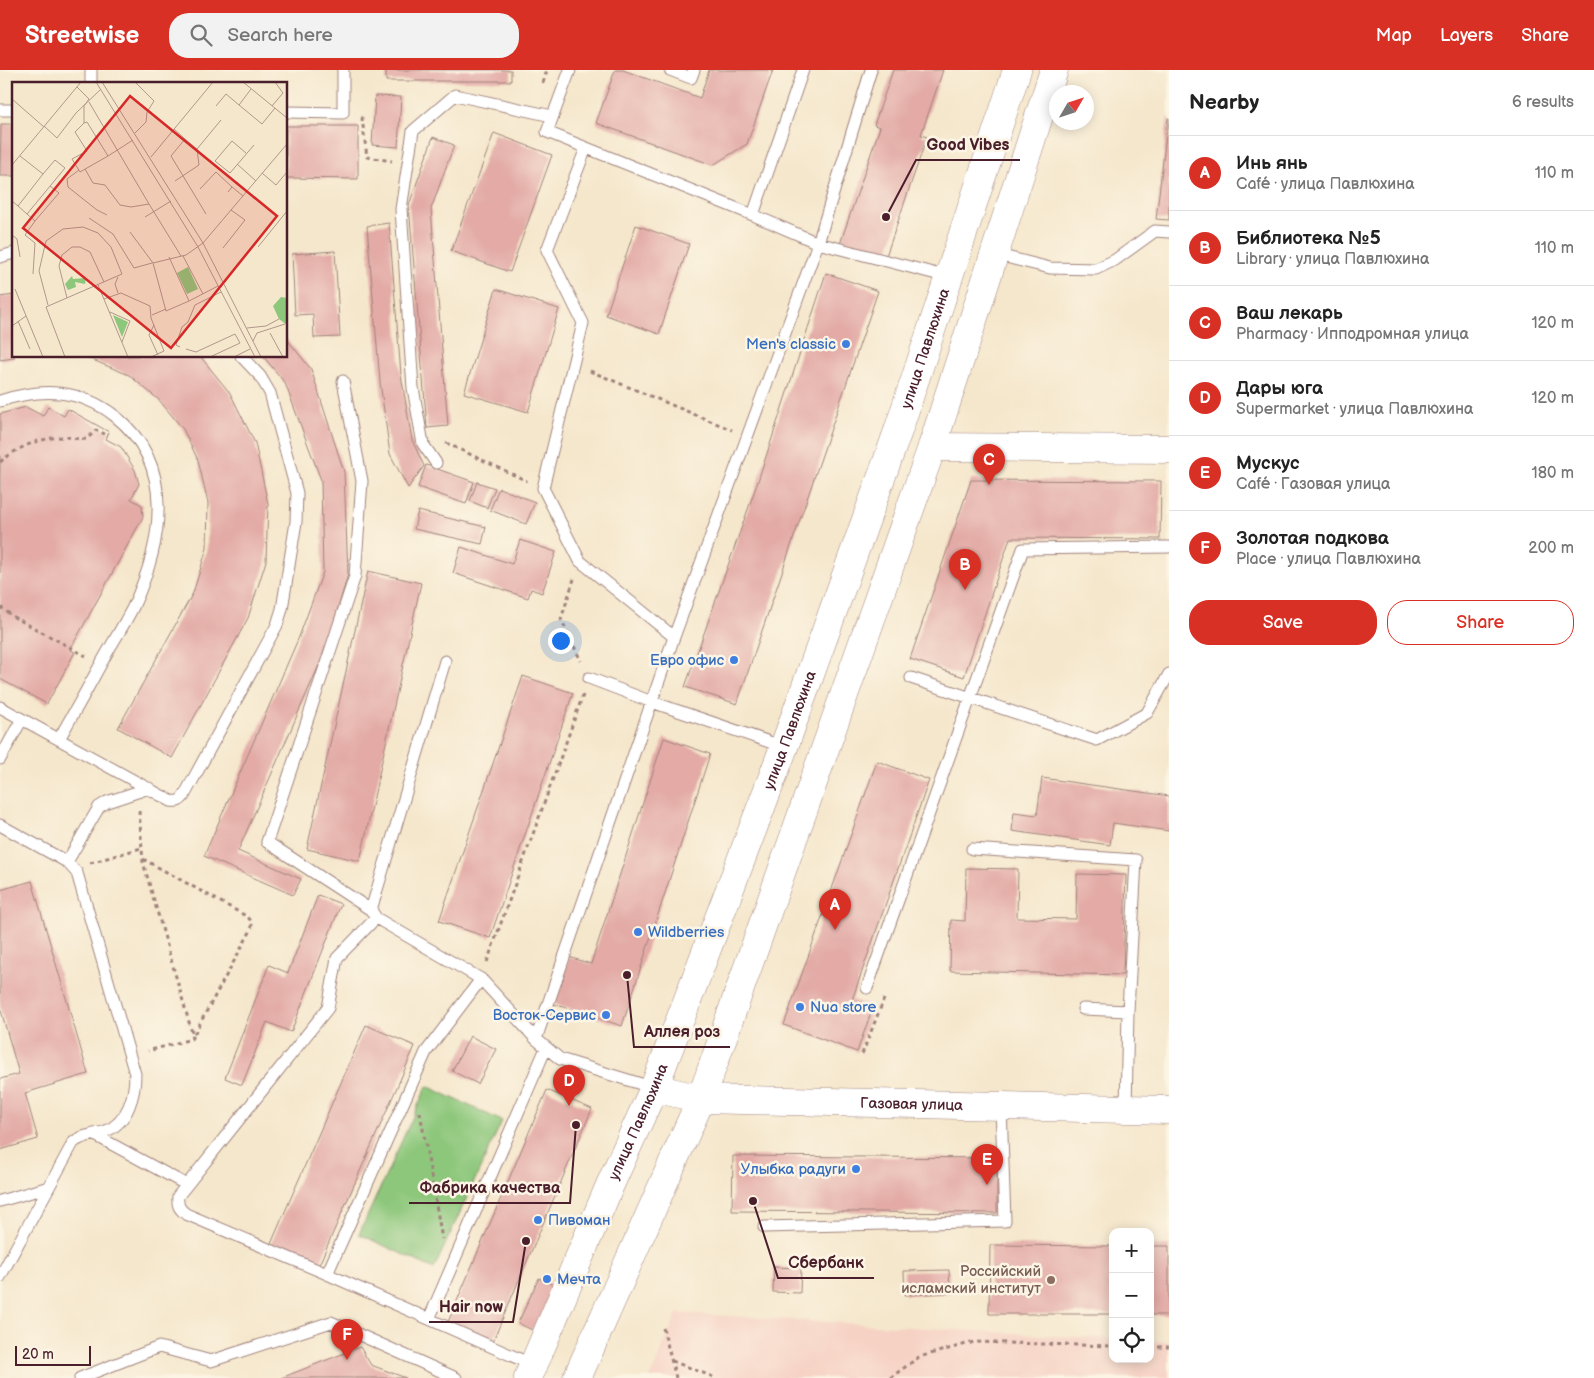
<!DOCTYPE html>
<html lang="en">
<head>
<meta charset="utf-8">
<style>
  :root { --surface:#fff; --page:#f2f2f2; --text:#222; --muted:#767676; --line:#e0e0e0; --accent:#d93025 }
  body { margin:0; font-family:"Balsamiq Sans",sans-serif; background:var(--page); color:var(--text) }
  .controls { position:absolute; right:15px; bottom:15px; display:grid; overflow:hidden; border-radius:10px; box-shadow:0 2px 12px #0003 }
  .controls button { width:45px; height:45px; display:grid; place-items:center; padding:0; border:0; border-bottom:1px solid var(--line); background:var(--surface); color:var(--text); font:25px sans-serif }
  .compass { position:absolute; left:1049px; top:15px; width:45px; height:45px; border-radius:50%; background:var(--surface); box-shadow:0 2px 12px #0003; rotate:51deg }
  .scale { position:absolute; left:15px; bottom:12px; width:76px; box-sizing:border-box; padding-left:5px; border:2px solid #4a1f2b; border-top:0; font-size:14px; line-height:18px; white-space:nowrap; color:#4a1f2b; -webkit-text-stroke:4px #fcf5e5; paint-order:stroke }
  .you { position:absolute; left:560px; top:570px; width:18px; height:18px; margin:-12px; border:4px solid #fff; border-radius:50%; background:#1a73e8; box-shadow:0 0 0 8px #1a73e833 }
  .badge { display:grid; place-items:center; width:32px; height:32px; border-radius:50%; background:var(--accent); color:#fff; font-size:16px; font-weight:700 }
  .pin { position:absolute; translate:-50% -41px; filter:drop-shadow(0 1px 2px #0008) }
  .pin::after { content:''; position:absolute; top:26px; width:18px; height:15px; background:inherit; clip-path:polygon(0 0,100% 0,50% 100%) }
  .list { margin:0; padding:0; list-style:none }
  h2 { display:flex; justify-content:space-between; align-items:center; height:65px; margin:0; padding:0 20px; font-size:21px }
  h2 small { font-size:16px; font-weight:400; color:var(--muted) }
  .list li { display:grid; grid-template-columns:32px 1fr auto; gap:15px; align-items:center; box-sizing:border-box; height:75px; padding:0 20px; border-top:1px solid var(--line) }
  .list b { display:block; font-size:19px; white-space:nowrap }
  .list p { margin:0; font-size:16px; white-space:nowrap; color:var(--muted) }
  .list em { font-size:16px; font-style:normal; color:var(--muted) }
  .actions { display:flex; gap:10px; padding:15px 20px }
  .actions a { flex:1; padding:11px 0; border:1px solid var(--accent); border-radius:20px; text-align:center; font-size:18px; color:var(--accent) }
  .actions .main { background:var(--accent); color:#fff }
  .icon { flex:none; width:28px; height:28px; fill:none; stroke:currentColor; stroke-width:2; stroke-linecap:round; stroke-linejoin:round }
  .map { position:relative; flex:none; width:1169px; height:1308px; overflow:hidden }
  header { display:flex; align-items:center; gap:30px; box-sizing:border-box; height:70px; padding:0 25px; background:var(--accent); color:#fff }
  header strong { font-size:24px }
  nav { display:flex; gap:28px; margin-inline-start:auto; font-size:18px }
  .search { width:350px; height:45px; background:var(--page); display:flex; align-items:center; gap:12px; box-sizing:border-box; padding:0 18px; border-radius:20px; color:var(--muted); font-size:19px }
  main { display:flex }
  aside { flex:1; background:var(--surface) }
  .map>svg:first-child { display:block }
  .built { fill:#f6d2c4 }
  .green { fill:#8dc77b; stroke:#6c7353 }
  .building { fill:#e3aaa6 }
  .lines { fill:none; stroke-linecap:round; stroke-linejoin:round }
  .lane-casing { stroke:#a0837c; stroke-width:13 }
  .secondary-casing { stroke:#a0837c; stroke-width:29 }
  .primary-casing { stroke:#a0837c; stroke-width:29 }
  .path { stroke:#a0837c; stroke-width:3; stroke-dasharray:4 4; stroke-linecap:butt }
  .lane { stroke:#fff; stroke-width:11 }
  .secondary { stroke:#fff; stroke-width:28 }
  .primary { stroke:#fff; stroke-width:28 }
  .shop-dot { fill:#3f7fe0; stroke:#fcf5e5; stroke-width:2 }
  .education-dot { fill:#8d6e63; stroke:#fcf5e5; stroke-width:2 }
  .labels { text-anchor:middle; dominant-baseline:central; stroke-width:5; stroke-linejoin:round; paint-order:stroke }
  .shop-label { font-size:15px; fill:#366cbe; stroke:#fcf5e5; text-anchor:end }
  .street-label { font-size:15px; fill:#4a1f2b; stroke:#fcf5e5 }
  .education-label { font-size:15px; fill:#785e54; stroke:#fcf5e5; text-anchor:end }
  .inset-road { fill:none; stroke:#b1978c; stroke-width:1 }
  .view { fill:#d62828; fill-opacity:0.15; stroke:#d62828; stroke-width:2.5 }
  .inset-edge { fill:none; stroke:#4a1f2b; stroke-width:2.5 }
  .leader { fill:none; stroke:#4a1f2b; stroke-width:2 }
  .callout-dot { fill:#4a1f2b; stroke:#fcf5e5; stroke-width:2 }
  .callout-label { font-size:16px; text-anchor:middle; font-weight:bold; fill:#4a1f2b; stroke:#fcf5e5; stroke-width:5; stroke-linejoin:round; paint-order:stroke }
</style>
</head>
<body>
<header>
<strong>Streetwise</strong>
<div class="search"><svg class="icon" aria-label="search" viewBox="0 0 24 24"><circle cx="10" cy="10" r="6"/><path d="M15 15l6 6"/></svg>Search here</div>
<nav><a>Map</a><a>Layers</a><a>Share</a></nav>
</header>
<main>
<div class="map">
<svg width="1169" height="1308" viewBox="0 0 1169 1308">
  <rect width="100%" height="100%" fill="#fcf5e5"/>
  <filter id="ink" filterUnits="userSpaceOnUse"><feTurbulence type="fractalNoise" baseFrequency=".02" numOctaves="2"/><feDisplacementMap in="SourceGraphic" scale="10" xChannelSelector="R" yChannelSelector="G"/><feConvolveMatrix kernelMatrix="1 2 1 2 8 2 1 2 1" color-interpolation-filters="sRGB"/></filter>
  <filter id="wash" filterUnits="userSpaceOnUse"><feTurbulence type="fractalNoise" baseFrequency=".0096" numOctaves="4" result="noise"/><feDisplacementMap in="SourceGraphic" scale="20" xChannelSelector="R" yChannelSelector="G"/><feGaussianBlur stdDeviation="1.12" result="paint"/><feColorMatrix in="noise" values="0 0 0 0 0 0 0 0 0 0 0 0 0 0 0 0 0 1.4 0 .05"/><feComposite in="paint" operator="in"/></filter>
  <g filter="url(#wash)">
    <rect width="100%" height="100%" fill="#f5e7cc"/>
    <path class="built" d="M 677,1243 L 1113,1269 L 1113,1289 L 1150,1289 L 1150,1271 L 1169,1272 L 1169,1308 L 650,1308 Z"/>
    <path class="green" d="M 427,1016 L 502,1051 L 434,1199 L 359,1164 Z"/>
    <g id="blocks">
      <path class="building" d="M 386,0 L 511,0 L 511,11 L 386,11 Z
        M 615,0 L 623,0 L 700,28 L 709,0 L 773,0 L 747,74 L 713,95 L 596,53 Z
        M 893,0 L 943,0 L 921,65 L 927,67 L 885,189 L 840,174 L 880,57 L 874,55 Z
        M 375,26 L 401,27 L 398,77 L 372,75 Z
        M 1168,48 L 1169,48 L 1169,150 L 1156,149 Z
        M 1,54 L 14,54 L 14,106 L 0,106 Z
        M 286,56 L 358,56 L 358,109 L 286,108 Z
        M 494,63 L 552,85 L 510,202 L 451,181 Z
        M 433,67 L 454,75 L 431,139 L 448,356 L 427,358 L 409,135 Z
        M 389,153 L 401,305 L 412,370 L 424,396 L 408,418 L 390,384 L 380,312 L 367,156 Z
        M 636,155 L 689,174 L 659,264 L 606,245 Z
        M 335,181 L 340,267 L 314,268 L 313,244 L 295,245 L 292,184 Z
        M 826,203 L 878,221 L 737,634 L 685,617 L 758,411 Z
        M 496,219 L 559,239 L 528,342 L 464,323 Z
        M 14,225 L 14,288 L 0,290 L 0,227 Z
        M 286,268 L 311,299 L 344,402 L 348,504 L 326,579 L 238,781 L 301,809 L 293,825 L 204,786 L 299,567 L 323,502 L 321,410 L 285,313 L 263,286 L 286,286 Z
        M 83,286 L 200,286 L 230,323 L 255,373 L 268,434 L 266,491 L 248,548 L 172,688 L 118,658 L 193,523 L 207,478 L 208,433 L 198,390 L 183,359 L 159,330 L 129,305 Z
        M 26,337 L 43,346 L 48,337 L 64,346 L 68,339 L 109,362 L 106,369 L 121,377 L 135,400 L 139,414 L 131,429 L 142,435 L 143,447 L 70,580 L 75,582 L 47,634 L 0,609 L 0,344 Z
        M 426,395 L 474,412 L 466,434 L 418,417 Z
        M 971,410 L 1161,411 L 1160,469 L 1010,468 L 964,607 L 910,589 Z
        M 477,412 L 495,418 L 487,438 L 470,431 Z
        M 499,418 L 535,432 L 526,454 L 490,440 Z
        M 418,441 L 486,457 L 482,474 L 414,459 Z
        M 520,470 L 556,482 L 542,523 L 531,519 L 528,528 L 453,503 L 461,477 L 512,494 Z
        M 368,501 L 421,513 L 360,791 L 307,779 Z
        M 523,606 L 573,623 L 490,868 L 439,851 Z
        M 664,668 L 710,684 L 622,956 L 554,934 L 569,887 L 591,894 Z
        M 877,691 L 929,710 L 852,930 L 873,937 L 857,982 L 784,955 Z
        M 1042,708 L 1169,726 L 1169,761 L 1113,753 L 1110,775 L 1012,761 L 1014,742 L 1037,745 Z
        M 966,798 L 1018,799 L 1017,848 L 1076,849 L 1077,804 L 1126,805 L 1123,905 L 950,901 L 951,850 L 965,851 Z
        M 32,811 L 88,1004 L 25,1023 L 38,1069 L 0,1080 L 0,1009 L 19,1004 L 0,937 L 0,820 Z
        M 318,825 L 341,834 L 291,962 L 267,952 L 242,1015 L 225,1008 L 269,895 L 288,903 Z
        M 366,955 L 415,976 L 318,1197 L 270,1176 Z
        M 470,966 L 496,979 L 478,1014 L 452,1001 Z
        M 547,1020 L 592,1039 L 493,1271 L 448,1252 Z
        M 733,1086 L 997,1088 L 997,1143 L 732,1141 Z
        M 990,1175 L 1113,1176 L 1113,1244 L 989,1244 Z
        M 1150,1176 L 1169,1176 L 1169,1245 L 1150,1245 Z
        M 774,1197 L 801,1198 L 800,1223 L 773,1222 Z
        M 949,1200 L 950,1223 L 905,1225 L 904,1201 Z
        M 539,1208 L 557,1217 L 536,1262 L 518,1253 Z
        M 360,1277 L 371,1295 L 406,1308 L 281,1308 Z"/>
    </g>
  </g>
  <g filter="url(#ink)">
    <use href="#blocks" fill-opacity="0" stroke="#a0837c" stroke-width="1"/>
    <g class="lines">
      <g class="lane-casing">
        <path id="lane" d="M 570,0 L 547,62 L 753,145 L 803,0
          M 670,0 L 691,8 L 694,0
          M 91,14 L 91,0
          M 0,40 L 14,40
          M 286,42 L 343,43 L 343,0
          M 586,78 L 547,180 L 583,253 L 543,418 L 580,491 L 674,567 L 818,173 L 871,0
          M 753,145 L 818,173 L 948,207
          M 994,184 L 1050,198 L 1096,199 L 1115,190 L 1155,161 L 1169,162
          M 0,187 L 14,183
          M 343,311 L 362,411 L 355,506 L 267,772 L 371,840
          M 0,331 C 41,318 79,318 115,346 C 177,395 162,474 133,537 C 124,555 113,572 103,590 C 89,616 74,643 59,669
          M 436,393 L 423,374 L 413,318 L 401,139 L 413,61 L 455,25 L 552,46
          M 445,591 L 371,840 L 376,848 L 481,909 L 536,969 L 560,989 L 654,1018
          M 589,608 L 652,632 L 784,677
          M 911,608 L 1097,670 L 1147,643 L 1169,604
          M 0,637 L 171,731 C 178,732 180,731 184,726 L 277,555 L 282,539 L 296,452 L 297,423 L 270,323 L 260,306 L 241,286
          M 0,689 L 22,649
          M 0,755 L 67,792 L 77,803 L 135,1004 C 135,1025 128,1052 106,1061 C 95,1065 81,1065 73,1073 L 0,1207
          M 972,779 L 1136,790 L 1128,941
          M 67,792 L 99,737 L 107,732 L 149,718
          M 481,909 L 426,982 L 327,1204 L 533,1295
          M 867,918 L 1023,479 L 1169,477
          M 1083,939 L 1128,941 L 1126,1039
          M 536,969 L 674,567
          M 93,1064 L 187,1115
          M 0,1131 L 49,1117
          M 764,1157 L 1005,1151 L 1001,1036
          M 327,1204 L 186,1144 C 179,1139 177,1135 178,1126 L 328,938 L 337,888 L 376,848
          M 429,1249 L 546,978
          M 80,1308 L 159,1277 L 211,1291 L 331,1252 L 456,1308"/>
      </g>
      <g class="secondary-casing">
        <g id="secondary">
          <path d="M 932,377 L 1169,379"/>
          <path id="s1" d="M 654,1018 L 701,1029 L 1169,1040"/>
        </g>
      </g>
      <g class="primary-casing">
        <g id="primary">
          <path id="s2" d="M 528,1308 L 610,1115 L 654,1018 L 784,677 L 898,361 L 1017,0"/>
          <path d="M 577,1308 L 701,1029 L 932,377 L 1054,0"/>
        </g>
      </g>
      <path class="path" d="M 543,13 L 547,0
        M 361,48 L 362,48 L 367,87 L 392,91
        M 590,301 L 732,360
        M 446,373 L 527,411
        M 0,392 C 18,377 39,368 63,367 C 71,367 79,370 87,369 L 96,360 L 105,364
        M 574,509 L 561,549 L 581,591
        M 0,537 L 14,547 L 86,586
        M 139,741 L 143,792 L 193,966 L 191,969 L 148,981
        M 143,789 L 246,846 C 253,851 253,854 250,862 L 193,966
        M 90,793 L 141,778
        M 487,892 L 583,625
        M 862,984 L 884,929
        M 420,1042 L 442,1169
        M 663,1258 L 676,1308
        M 1150,1277 L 1169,1277
        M 672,1291 L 716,1308
        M 890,1308 L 919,1287 L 974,1272 L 1113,1276"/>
      <use href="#lane" class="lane"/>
      <use href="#secondary" class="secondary"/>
      <use href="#primary" class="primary"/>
    </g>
  </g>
  <g class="shop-dot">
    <circle cx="846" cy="274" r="5"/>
    <circle cx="734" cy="590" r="5"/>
    <circle cx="638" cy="862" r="5"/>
    <circle cx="800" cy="937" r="5"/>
    <circle cx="606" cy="945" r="5"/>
    <circle cx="856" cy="1099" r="5"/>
    <circle cx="538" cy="1150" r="5"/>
    <circle cx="547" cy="1209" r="5"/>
  </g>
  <circle class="education-dot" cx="1051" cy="1210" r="5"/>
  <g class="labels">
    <g class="shop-label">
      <text x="836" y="274">Men's classic</text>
      <text x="724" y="590">Евро офис</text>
      <text x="648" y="862" text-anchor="start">Wildberries</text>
      <text x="810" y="937" text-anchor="start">Nua store</text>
      <text x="596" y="945">Восток-Сервис</text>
      <text x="846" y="1099">Улыбка радуги</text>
      <text x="548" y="1150" text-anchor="start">Пивоман</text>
      <text x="557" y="1209" text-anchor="start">Мечта</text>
    </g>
    <g class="street-label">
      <text stroke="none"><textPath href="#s2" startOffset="1104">улица Павлюхина</textPath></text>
      <text stroke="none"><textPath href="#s2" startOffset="699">улица Павлюхина</textPath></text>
      <text stroke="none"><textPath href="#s1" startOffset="259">Газовая улица</textPath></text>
      <text stroke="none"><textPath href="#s2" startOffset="279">улица Павлюхина</textPath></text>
    </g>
    <g class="education-label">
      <text x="1041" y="1201">Российский<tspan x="1041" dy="17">исламский институт</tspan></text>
    </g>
  </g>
  <g transform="translate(12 12)">
    <rect width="275" height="275" fill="#f5e7cc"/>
    <path d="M 176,185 L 186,207 L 175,212 L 165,191 ZM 60,194 L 61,197 L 74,196 L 73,202 L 63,200 L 64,205 L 56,208 L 53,202 ZM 269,215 L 275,216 L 275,243 L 267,237 L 261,224 ZM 101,233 L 116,240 L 110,255 Z" fill="#8dc77b"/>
    <path class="inset-road" d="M 84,0 L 186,165 L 243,275M 90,0 L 191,161 L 249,275M 231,0 L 275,36M 65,5 L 77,17 L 72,24 L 72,41 L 75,40 L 96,74 L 68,90 L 60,77 L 75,69 L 63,50 L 72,41M 239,7 L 227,23 L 250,42 L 263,26M 0,17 L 32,45M 204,24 L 214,12 L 227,23M 260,24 L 271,11 L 263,0M 32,44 L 45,56 L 64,31 L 89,7M 162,47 L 173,57 L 159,74 L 194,132M 123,51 L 134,40 L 135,30 L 142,19 L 123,0M 185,67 L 209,38M 234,71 L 220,59 L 203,79 L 218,91 L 242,63M 96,74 L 121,58M 139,75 L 201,0M 225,82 L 244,99M 0,83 L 69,0M 73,87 L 81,101 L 93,103 L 108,123 L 119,125 L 137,122 L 77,20M 67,88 L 55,97 L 56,105 L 85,128 L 95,133M 250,91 L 264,103 L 275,90M 163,99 L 187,83 L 185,67 L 173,57M 188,107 L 204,90 L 220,105M 216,110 L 220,105 L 231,114M 0,119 L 6,124 L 31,92 L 8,74M 137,122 L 169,174M 6,124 L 15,132 L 53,86 L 43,78 L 31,92M 15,132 L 23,139 L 47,111 L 38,104M 133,135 L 159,119M 77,136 L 101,152 L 122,186 L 140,181M 118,150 L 141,181 L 154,229 L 177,219M 0,153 L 5,157 L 8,175M 246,165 L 275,129M 211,166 L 233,138 L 219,128M 171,174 L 191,212M 157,175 L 177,219 L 206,204M 141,181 L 174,173 L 191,161 L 275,62M 21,192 L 23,161 L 13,153 L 23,139M 106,195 L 103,202 L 106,211M 86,203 L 116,275M 3,207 L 31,275M 55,216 L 47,184 L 50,173 L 60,165 L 68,165 L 78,170 L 92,200M 92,217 L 109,211 L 138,224 L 139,236 L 152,269 L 139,275M 36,223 L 27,189 L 34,159 L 51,147 L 71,145 L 86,151 L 99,165 L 110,192 L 34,225 L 53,275M 98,230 L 118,239 L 110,260M 140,233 L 154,227M 6,239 L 18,267M 142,243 L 137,253 L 146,273M 0,244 L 14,234M 235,246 L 254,244 L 267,237M 258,251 L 271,275M 241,259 L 245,251 L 273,242M 168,265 L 164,263 L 170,245 L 176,240 L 183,223 L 209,210M 174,267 L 184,270 L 223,252M 198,275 L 228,261 L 223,252M 222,275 L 238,267"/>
    <path class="view" d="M 118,14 L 265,134 L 159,266 L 11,146 Z"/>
    <rect width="275" height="275" class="inset-edge"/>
  </g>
  <path class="leader" d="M886 147L916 90H1020M627 905L634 977H730M576 1055L570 1133H409M753 1131L778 1208H874M526 1171L513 1252H429"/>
  <g class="callout-dot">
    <circle cx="886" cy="147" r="5"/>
    <circle cx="627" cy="905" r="5"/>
    <circle cx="576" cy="1055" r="5"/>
    <circle cx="753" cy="1131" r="5"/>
    <circle cx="526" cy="1171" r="5"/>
  </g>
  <g class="callout-label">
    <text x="968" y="80">Good Vibes</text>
    <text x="682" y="967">Аллея роз</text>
    <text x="490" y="1123">Фабрика качества</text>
    <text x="826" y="1198">Сбербанк</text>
    <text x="471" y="1242">Hair now</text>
  </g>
</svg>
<div class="controls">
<button>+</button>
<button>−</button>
<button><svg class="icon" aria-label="locate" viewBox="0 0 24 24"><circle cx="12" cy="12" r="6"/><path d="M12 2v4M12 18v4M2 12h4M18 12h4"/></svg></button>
</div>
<svg class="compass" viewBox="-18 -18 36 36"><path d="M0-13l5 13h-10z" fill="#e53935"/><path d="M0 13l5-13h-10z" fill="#767676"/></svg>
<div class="scale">20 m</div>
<div class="you"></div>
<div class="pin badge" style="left:835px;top:860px">A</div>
<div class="pin badge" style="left:965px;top:520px">B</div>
<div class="pin badge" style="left:989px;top:415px">C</div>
<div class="pin badge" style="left:569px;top:1036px">D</div>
<div class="pin badge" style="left:987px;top:1115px">E</div>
<div class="pin badge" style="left:347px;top:1290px">F</div>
</div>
<aside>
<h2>Nearby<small>6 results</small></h2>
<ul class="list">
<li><span class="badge">A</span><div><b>Инь янь</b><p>Café · улица Павлюхина</p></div><em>110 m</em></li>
<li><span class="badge">B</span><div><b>Библиотека №5</b><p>Library · улица Павлюхина</p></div><em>110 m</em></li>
<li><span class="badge">C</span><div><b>Ваш лекарь</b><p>Pharmacy · Ипподромная улица</p></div><em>120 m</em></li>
<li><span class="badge">D</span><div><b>Дары юга</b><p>Supermarket · улица Павлюхина</p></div><em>120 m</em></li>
<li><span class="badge">E</span><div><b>Мускус</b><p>Café · Газовая улица</p></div><em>180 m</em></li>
<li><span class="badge">F</span><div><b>Золотая подкова</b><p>Place · улица Павлюхина</p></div><em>200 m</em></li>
</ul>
<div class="actions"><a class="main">Save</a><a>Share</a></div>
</aside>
</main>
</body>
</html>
